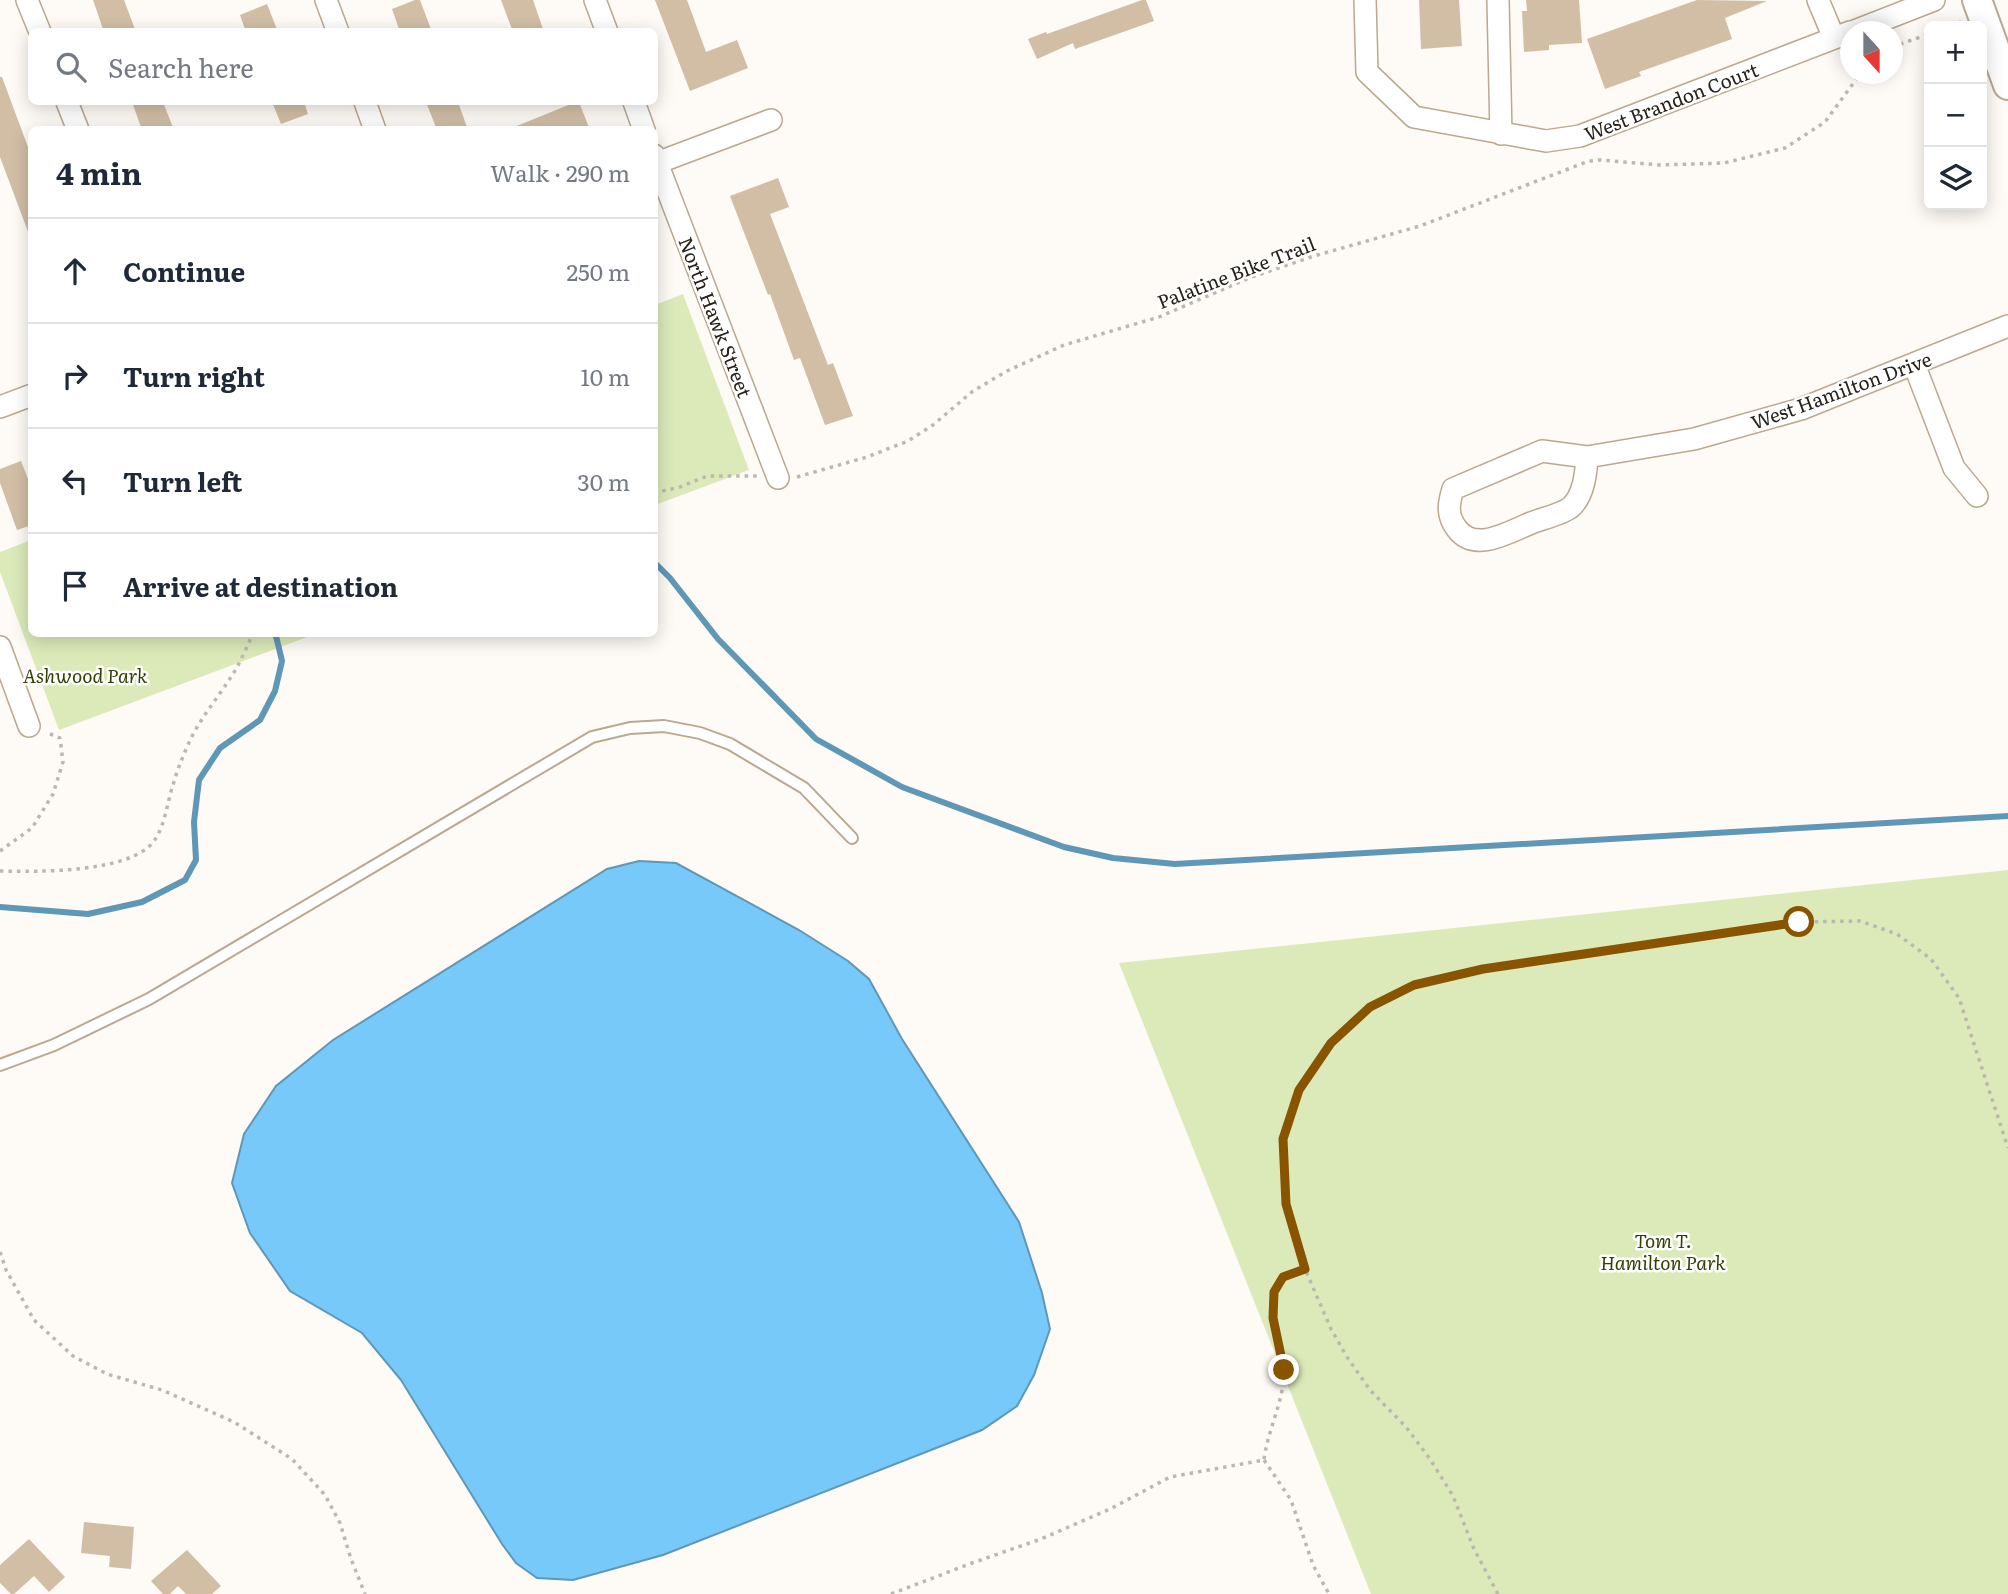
<!DOCTYPE html>
<html lang="en">
<head>
<meta charset="utf-8">
<style>
  :root { --surface:#fff; --page:#f6f6f7; --text:#1f2937; --muted:#747a83; --line:#e0e1e3 }
  body { margin:0; font-family:Literata,serif; background:var(--page); color:var(--text) }
  .controls { position:absolute; right:21px; top:21px; display:grid; overflow:hidden; border-radius:10px; box-shadow:0 4px 18px #0003 }
  .controls button { width:63px; height:63px; display:grid; place-items:center; padding:0; border:0; border-bottom:2px solid var(--line); background:var(--surface); color:var(--text); font:35px sans-serif }
  .compass { position:absolute; left:1840px; top:21px; width:63px; height:63px; border-radius:50%; background:var(--surface); box-shadow:0 4px 18px #0003; rotate:159deg }
  .stop { position:absolute; width:21px; height:21px; margin:-16px; border:5px solid #885400; border-radius:50%; background:#fff }
  .stop.end { background:#885400; border-color:#fff; box-shadow:0 2px 7px #0008 }
  .list { margin:0; padding:0; list-style:none }
  h2 { display:flex; justify-content:space-between; align-items:center; height:91px; margin:0; padding:0 28px; font-size:30px }
  h2 small { font-size:23px; font-weight:400; color:var(--muted) }
  .list li { display:grid; grid-template-columns:46px 1fr auto; gap:21px; align-items:center; box-sizing:border-box; height:105px; padding:0 28px; border-top:2px solid var(--line) }
  .list b { display:block; font-size:26px; white-space:nowrap }
  .list em { font-size:23px; font-style:normal; color:var(--muted) }
  .icon { flex:none; width:38px; height:38px; fill:none; stroke:currentColor; stroke-width:2; stroke-linecap:round; stroke-linejoin:round }
  .map { position:relative; flex:none; width:2008px; height:1594px; overflow:hidden }
  .search { position:absolute; background:var(--surface); box-shadow:0 4px 18px #0003; left:28px; top:28px; width:630px; height:77px; display:flex; align-items:center; gap:18px; box-sizing:border-box; padding:0 24px; border-radius:10px; color:var(--muted); font-size:26px }
  .panel { position:absolute; background:var(--surface); box-shadow:0 4px 18px #0003; left:28px; top:126px; width:630px; height:511px; border-radius:10px }
  .map>svg:first-child { display:block }
  .green { fill:#dceab9 }
  .water { fill:#77c9f9; stroke:#5f97b6; stroke-width:2 }
  .lines { fill:none; stroke-linecap:round; stroke-linejoin:round }
  .stream { stroke:#5f97b6; stroke-width:6 }
  .building { fill:#d1bea5 }
  .service-casing { stroke:#bba88f; stroke-width:14 }
  .minor-casing { stroke:#bba88f; stroke-width:24 }
  .tertiary-casing { stroke:#bba88f; stroke-width:32 }
  .path { stroke:#bcb7b1; stroke-width:3.5; stroke-dasharray:3.5 5; stroke-linecap:butt }
  .service { stroke:#fff; stroke-width:10 }
  .minor { stroke:#fff; stroke-width:21 }
  .tertiary { stroke:#fff; stroke-width:28 }
  .route { stroke:#885400; stroke-width:9 }
  .labels { text-anchor:middle; dominant-baseline:central; stroke-width:5; stroke-linejoin:round; paint-order:stroke }
  .street-label { font-size:19px; fill:#282118; stroke:#fff }
  .park-label { font-size:19px; font-style:italic; fill:#354003; stroke:#fff }
</style>
</head>
<body>
<div class="map">
<svg width="2008" height="1594" viewBox="0 0 2008 1594">
  <rect width="100%" height="100%" fill="#fefaf5"/>
  <path class="green" d="M 683,294 L 749,470 L 655,505 L 655,305 Z
    M 31,540 L 32,634 L 315,634 L 59,730 L 0,572 L 0,552 Z
    M 2008,870 L 2008,1594 L 1371,1594 L 1119,963 Z"/>
  <path class="water" d="M 639,861 L 676,863 L 799,930 L 848,961 L 869,979 L 902,1039 L 1019,1222 L 1042,1293 L 1050,1329 L 1034,1375 L 1017,1406 L 982,1430 L 663,1555 L 573,1580 L 537,1578 L 516,1563 L 502,1544 L 401,1380 L 362,1333 L 290,1291 L 250,1233 L 232,1183 L 244,1134 L 276,1086 L 333,1040 L 607,869 Z"/>
  <g class="lines">
    <path class="stream" d="M 654,562 L 670,578 L 718,639 L 816,739 L 902,787 L 1064,847 L 1113,858 L 1175,864 L 2008,816
      M 0,907 L 88,914 L 142,902 L 185,880 L 196,860 L 194,822 L 199,780 L 220,748 L 260,720 L 275,691 L 282,661 L 276,636 L 279,634"/>
  </g>
  <path class="building" d="M 93,0 L 124,0 L 136,32 L 104,32 Z
    M 415,0 L 420,0 L 432,32 L 400,32 L 392,9 Z
    M 501,0 L 533,0 L 544,32 L 513,32 Z
    M 655,0 L 687,0 L 706,52 L 737,40 L 748,68 L 690,91 Z
    M 1142,0 L 1146,0 L 1154,21 L 1075,49 L 1073,43 L 1037,59 L 1028,39 L 1046,32 L 1047,34 Z
    M 1419,0 L 1459,0 L 1462,46 L 1421,49 Z
    M 1526,0 L 1579,0 L 1582,43 L 1549,45 L 1549,50 L 1524,52 L 1522,11 L 1527,11 Z
    M 1697,0 L 1767,1 L 1725,18 L 1732,39 L 1639,72 L 1641,76 L 1605,89 L 1587,39 Z
    M 267,4 L 278,32 L 246,32 L 240,15 Z
    M 0,77 L 2,77 L 32,158 L 32,236 L 30,237 L 0,157 Z
    M 132,102 L 163,102 L 174,130 L 142,130 Z
    M 272,102 L 304,102 L 308,114 L 281,124 Z
    M 426,102 L 458,102 L 468,130 L 437,130 Z
    M 576,102 L 579,102 L 590,130 L 507,130 Z
    M 778,178 L 789,207 L 770,214 L 828,365 L 833,363 L 853,416 L 825,425 L 800,358 L 794,360 L 770,294 L 768,295 L 730,196 Z
    M 21,461 L 32,489 L 32,525 L 17,530 L 0,483 L 0,469 Z
    M 84,1522 L 134,1527 L 131,1569 L 109,1567 L 110,1556 L 81,1553 Z
    M 29,1539 L 65,1577 L 49,1592 L 34,1576 L 14,1594 L 11,1594 L 0,1583 L 0,1565 Z
    M 187,1550 L 221,1586 L 212,1594 L 186,1594 L 178,1586 L 170,1594 L 163,1594 L 151,1581 Z"/>
  <g class="lines">
    <g class="service-casing">
      <path id="service" d="M 0,1065 L 54,1045 L 149,999 L 592,737 L 630,728 L 664,726 L 700,733 L 730,744 L 804,788 L 852,838"/>
    </g>
    <g class="minor-casing">
      <path id="minor" d="M 27,0 L 40,32
        M 326,0 L 338,32
        M 595,0 L 607,32
        M 1365,0 L 1367,72 L 1414,117 L 1546,141 L 1580,136 L 1850,32
        M 1498,0 L 1501,134
        M 1818,0 L 1834,38
        M 1852,32 L 1934,0
        M 67,102 L 78,130
        M 365,102 L 375,130
        M 634,102 L 644,130
        M 654,155 L 778,478
        M 654,164 L 771,120
        M 1914,364 L 1954,468 L 1977,496
        M 0,407 L 32,395
        M 1587,457 C 1586,473 1584,495 1571,507 C 1563,514 1541,519 1531,523 C 1509,532 1475,553 1457,529 C 1447,516 1448,505 1453,489 L 1542,451 L 1587,457 L 1694,439 L 1801,409 L 2008,326
        M 0,647 L 29,726"/>
    </g>
    <g class="tertiary-casing">
      <path id="tertiary" d="M 1977,0 L 2008,85"/>
    </g>
    <path class="path" d="M 1950,26 L 1961,22
      M 1892,47 L 1929,34
      M 797,477 L 867,457 L 908,441 L 933,425 L 973,391 L 1007,371 L 1064,345 L 1159,317 L 1249,278 L 1314,256 L 1420,226 L 1589,161 L 1600,160 L 1660,165 L 1724,163 L 1785,148 L 1825,122 L 1860,74
      M 654,493 L 680,487 L 707,476 L 758,476
      M 0,851 L 32,828 L 53,794 L 63,762 L 60,738 L 48,733
      M 0,871 C 37,872 131,873 154,841 C 165,826 167,803 173,785 C 177,771 182,758 188,745 C 198,721 217,699 231,677 C 240,664 246,648 253,634
      M 0,1252 L 6,1270 L 34,1320 L 73,1356 L 107,1374 L 162,1390 L 234,1422 L 292,1459 L 325,1495 L 340,1523 L 351,1559 L 365,1594
      M 1264,1460 L 1291,1500 L 1313,1565 L 1329,1594
      M 891,1594 L 972,1563 L 1041,1539 L 1110,1509 L 1170,1477 L 1264,1460 C 1267,1431 1286,1396 1284,1368 C 1281,1343 1267,1317 1275,1292 C 1276,1287 1280,1282 1283,1277 L 1304,1270
      M 1498,1594 L 1474,1549 L 1453,1496 L 1430,1459 L 1406,1427 L 1370,1390 L 1347,1357 L 1331,1329 L 1305,1269 L 1286,1204 L 1283,1139 L 1299,1090 L 1331,1043 L 1370,1007 L 1414,985 L 1483,969 L 1799,922 L 1860,921 L 1897,934 L 1931,959 L 1959,998 L 2008,1148"/>
    <use href="#service" class="service"/>
    <use href="#minor" class="minor"/>
    <use href="#tertiary" class="tertiary"/>
  </g>
  <g class="lines">
    <path class="route" d="M 1284,1370 L 1273,1318 L 1274,1292 L 1283,1277 L 1305,1269 L 1286,1204 L 1283,1139 L 1299,1090 L 1331,1043 L 1370,1007 L 1414,985 L 1483,969 L 1799,922"/>
  </g>
  <g class="labels">
    <g class="street-label">
      <text transform="translate(1671 101) rotate(-21)">West Brandon Court</text>
      <text transform="translate(1236 272) rotate(-21)">Palatine Bike Trail</text>
      <text transform="translate(716 317) rotate(69)">North Hawk Street</text>
      <text transform="translate(1841 390) rotate(-20)">West Hamilton Drive</text>
    </g>
    <g class="park-label">
      <text x="85" y="675">Ashwood Park</text>
      <text x="1663" y="1240">Tom T.<tspan x="1663" dy="22">Hamilton Park</tspan></text>
    </g>
  </g>
</svg>
<div class="controls">
<button>+</button>
<button>−</button>
<button><svg class="icon" aria-label="layers" viewBox="0 0 24 24"><path d="M12 4l9 5-9 5-9-5zM3 14l9 5 9-5"/></svg></button>
</div>
<svg class="compass" viewBox="-18 -18 36 36"><path d="M0-13l5 13h-10z" fill="#e53935"/><path d="M0 13l5-13h-10z" fill="#747a83"/></svg>
<div class="stop" style="left:1799px;top:922px"></div>
<div class="stop end" style="left:1284px;top:1370px"></div>
<div class="search"><svg class="icon" aria-label="search" viewBox="0 0 24 24"><circle cx="10" cy="10" r="6"/><path d="M15 15l6 6"/></svg>Search here</div>
<section class="panel">
<h2>4 min<small>Walk · 290 m</small></h2>
<ul class="list">
<li><svg class="icon" aria-label="ahead" viewBox="0 0 24 24"><path d="M12 20V5M6 11l6-6 6 6"/></svg><div><b>Continue</b></div><em>250 m</em></li>
<li><svg class="icon" aria-label="right" viewBox="0 0 24 24"><path d="M7 20v-9h11M14 6l5 5-5 5"/></svg><div><b>Turn right</b></div><em>10 m</em></li>
<li><svg class="icon" aria-label="left" viewBox="0 0 24 24"><path d="M17 20v-9H6M10 6l-5 5 5 5"/></svg><div><b>Turn left</b></div><em>30 m</em></li>
<li><svg class="icon" aria-label="arrive" viewBox="0 0 24 24"><path d="M6 21V4h12l-3 4 3 4H6"/></svg><div><b>Arrive at destination</b></div></li>
</ul>
</section>
</div>
</body>
</html>
